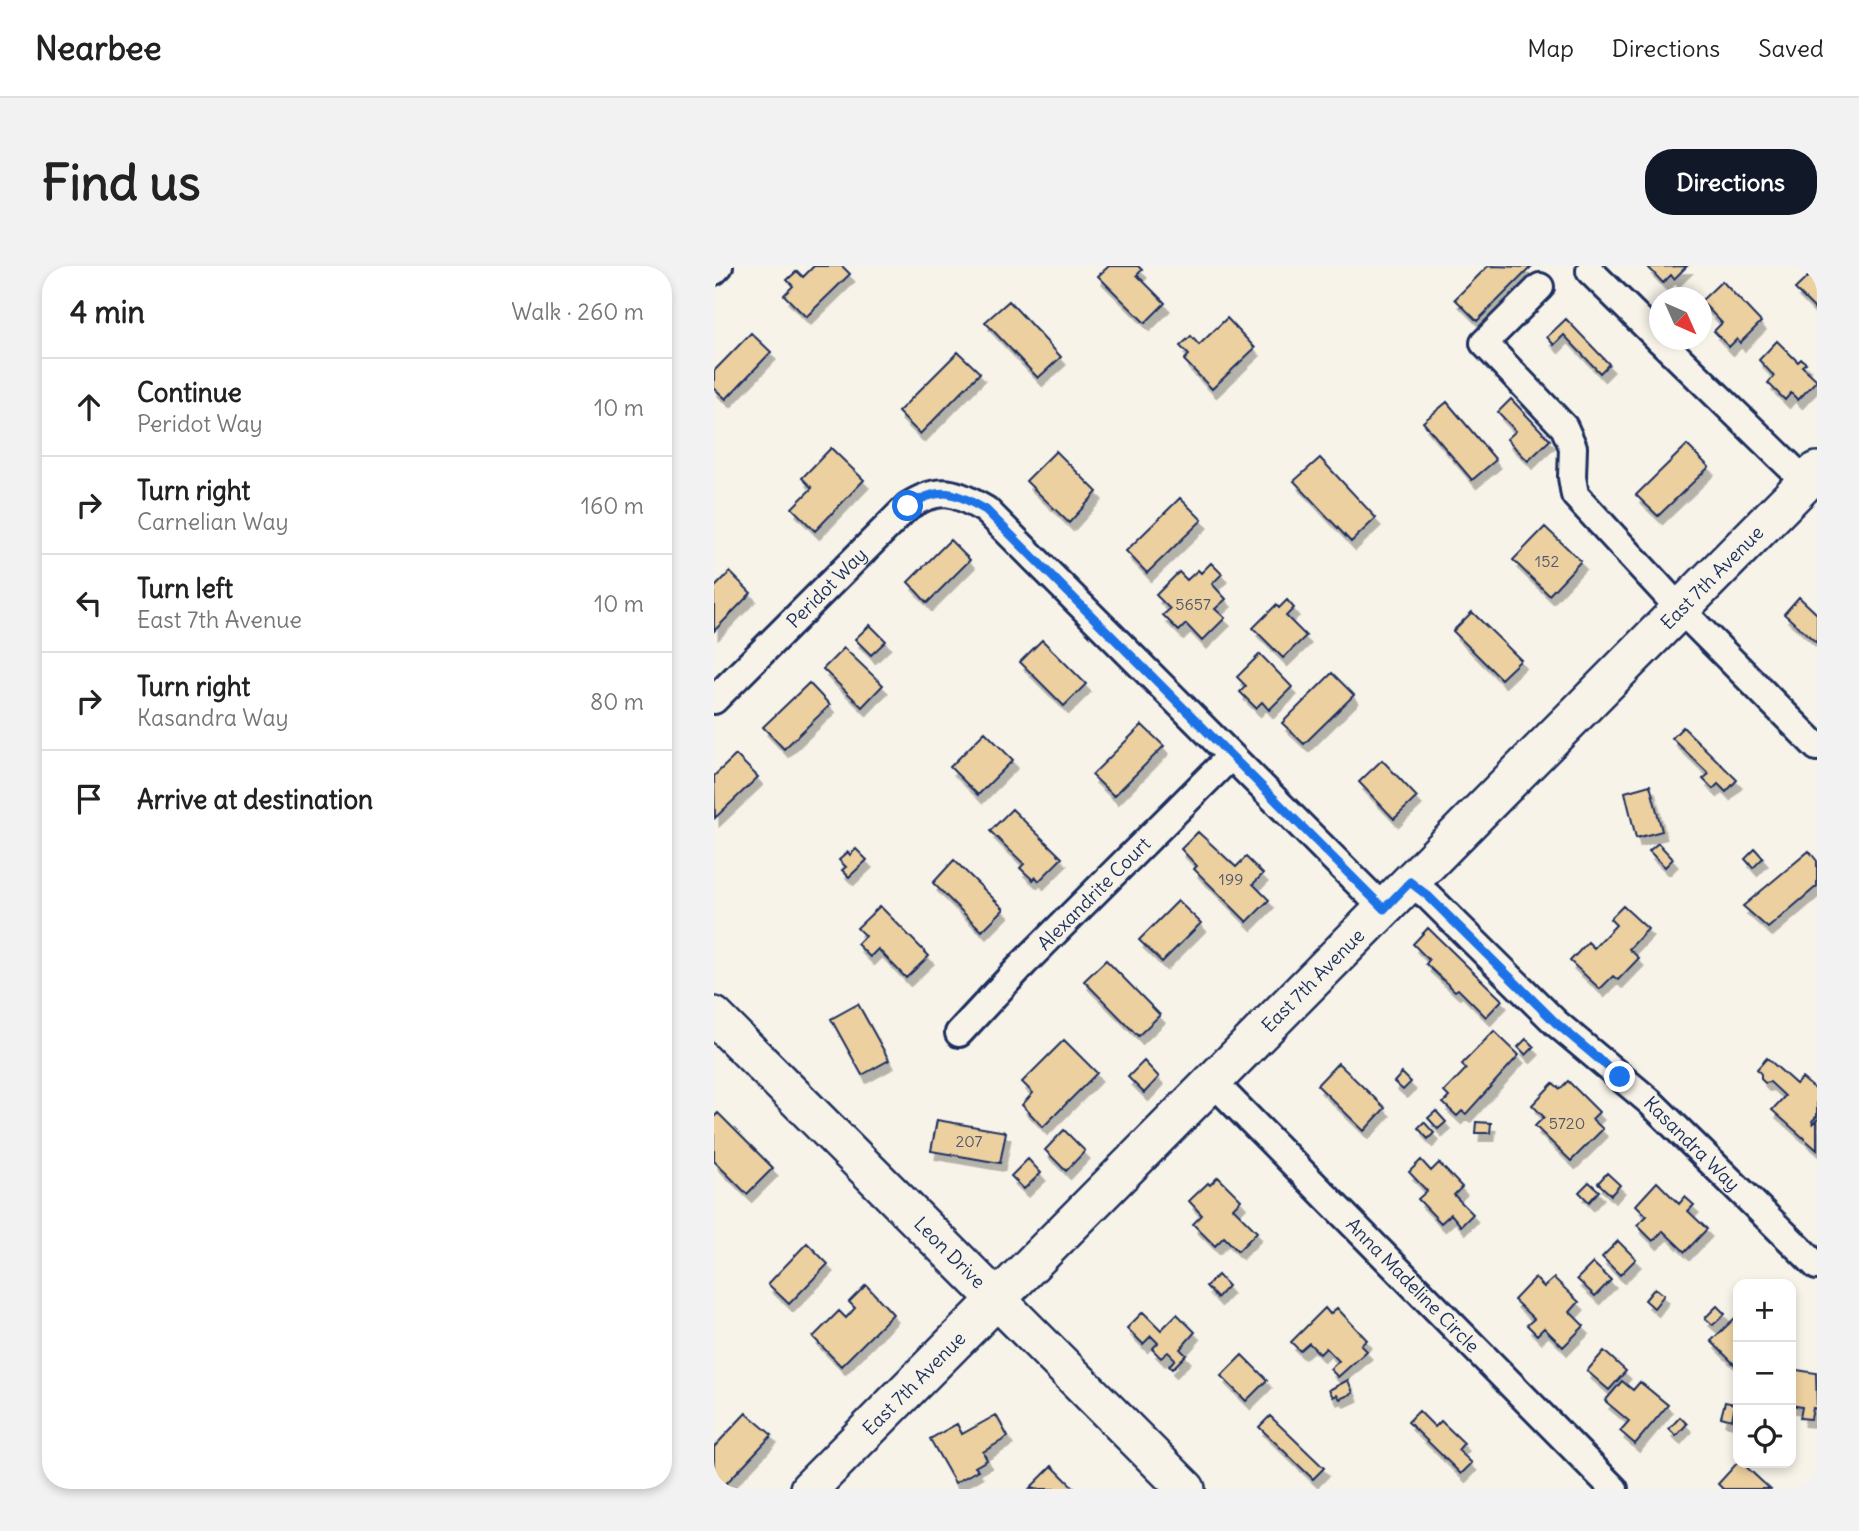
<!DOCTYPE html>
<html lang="en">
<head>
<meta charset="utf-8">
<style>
  :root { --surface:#fff; --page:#f2f2f2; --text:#222; --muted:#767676; --line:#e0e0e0; --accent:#111827 }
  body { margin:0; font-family:Delius,sans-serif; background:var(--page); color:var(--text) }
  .controls { position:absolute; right:21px; bottom:21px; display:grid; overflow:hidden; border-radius:14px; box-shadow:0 4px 10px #0003 }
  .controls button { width:63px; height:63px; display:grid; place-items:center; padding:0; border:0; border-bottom:2px solid var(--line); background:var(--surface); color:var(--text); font:35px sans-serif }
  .compass { position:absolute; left:935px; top:21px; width:63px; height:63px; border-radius:50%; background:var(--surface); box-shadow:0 4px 10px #0003; rotate:135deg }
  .stop { position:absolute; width:21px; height:21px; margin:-16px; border:5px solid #1a73e8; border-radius:50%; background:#fff }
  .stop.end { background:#1a73e8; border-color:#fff; box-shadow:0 2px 7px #0008 }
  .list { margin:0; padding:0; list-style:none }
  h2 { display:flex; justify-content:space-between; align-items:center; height:91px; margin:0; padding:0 28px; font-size:30px }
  h2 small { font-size:23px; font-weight:400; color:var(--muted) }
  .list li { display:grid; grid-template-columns:46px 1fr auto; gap:21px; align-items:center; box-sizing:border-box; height:98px; padding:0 28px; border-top:2px solid var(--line) }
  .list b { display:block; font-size:26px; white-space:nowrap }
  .list p { margin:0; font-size:23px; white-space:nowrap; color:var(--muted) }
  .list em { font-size:23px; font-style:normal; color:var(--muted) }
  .icon { flex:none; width:38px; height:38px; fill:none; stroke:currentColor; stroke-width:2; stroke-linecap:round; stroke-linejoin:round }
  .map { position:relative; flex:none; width:1103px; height:1223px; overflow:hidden; border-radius:28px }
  header { display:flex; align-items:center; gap:42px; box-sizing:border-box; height:98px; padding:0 35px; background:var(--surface); border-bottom:2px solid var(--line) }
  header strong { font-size:33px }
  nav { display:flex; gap:38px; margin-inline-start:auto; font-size:24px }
  .intro { display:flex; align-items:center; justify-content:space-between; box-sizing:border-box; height:168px; padding:0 42px }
  h1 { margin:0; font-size:49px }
  .button { padding:18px 32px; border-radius:28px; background:var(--accent); color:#fff; font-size:24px; font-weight:700 }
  main { display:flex; gap:42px; padding:0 42px }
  aside { flex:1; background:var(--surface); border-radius:28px; box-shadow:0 4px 10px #0003 }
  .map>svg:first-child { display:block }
  .building { fill:#edd0a0; stroke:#1b2f5e; stroke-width:2; filter:url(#shadow) }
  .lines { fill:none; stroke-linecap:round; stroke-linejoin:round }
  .street-casing { stroke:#1b2f5e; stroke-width:32 }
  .secondary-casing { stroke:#1b2f5e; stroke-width:42 }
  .street { stroke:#f7f3e8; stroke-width:26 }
  .secondary { stroke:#f7f3e8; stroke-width:37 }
  .route { stroke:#1a73e8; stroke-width:9 }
  .labels { text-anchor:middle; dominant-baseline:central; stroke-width:5; stroke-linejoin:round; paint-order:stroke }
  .number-label { font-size:16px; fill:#50576e }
  .street-label { font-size:19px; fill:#1b2f5e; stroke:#f7f3e8 }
</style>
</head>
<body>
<header>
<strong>Nearbee</strong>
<nav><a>Map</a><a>Directions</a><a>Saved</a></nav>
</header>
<div class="intro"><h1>Find us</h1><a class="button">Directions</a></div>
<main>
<aside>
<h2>4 min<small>Walk · 260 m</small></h2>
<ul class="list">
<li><svg class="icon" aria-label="ahead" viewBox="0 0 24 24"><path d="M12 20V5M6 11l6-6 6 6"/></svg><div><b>Continue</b><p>Peridot Way</p></div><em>10 m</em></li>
<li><svg class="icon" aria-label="right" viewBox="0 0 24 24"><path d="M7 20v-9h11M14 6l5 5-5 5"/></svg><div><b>Turn right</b><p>Carnelian Way</p></div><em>160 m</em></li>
<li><svg class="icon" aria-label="left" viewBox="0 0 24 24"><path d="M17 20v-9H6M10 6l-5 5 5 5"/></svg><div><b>Turn left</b><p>East 7th Avenue</p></div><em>10 m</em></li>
<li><svg class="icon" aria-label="right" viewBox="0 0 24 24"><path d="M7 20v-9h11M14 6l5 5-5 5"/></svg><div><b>Turn right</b><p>Kasandra Way</p></div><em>80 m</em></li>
<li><svg class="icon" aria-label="arrive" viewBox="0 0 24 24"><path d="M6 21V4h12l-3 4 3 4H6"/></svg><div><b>Arrive at destination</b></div></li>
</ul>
</aside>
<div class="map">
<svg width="1103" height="1223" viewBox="0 0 1103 1223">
  <defs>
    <filter id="shadow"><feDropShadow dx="4.5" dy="8" stdDeviation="0" flood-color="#0004"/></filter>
  </defs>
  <rect width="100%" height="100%" fill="#f7f3e8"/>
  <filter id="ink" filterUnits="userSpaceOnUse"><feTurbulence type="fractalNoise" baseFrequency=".0143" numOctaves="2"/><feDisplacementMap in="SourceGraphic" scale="14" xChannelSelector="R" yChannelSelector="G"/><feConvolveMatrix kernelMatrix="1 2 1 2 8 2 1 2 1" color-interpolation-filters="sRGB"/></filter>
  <g filter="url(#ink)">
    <path class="building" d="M 100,0 L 128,0 L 136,8 L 92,51 L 70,29 L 79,20 L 73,14 L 83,5 L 89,11 Z
      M 395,0 L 424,0 L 428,4 L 423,9 L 451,37 L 431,57 L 384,10 Z
      M 774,0 L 817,1 L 763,55 L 741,33 Z
      M 973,0 L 960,13 L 957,9 L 949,17 L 934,1 Z
      M 1103,2 L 1103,45 L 1081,23 Z
      M 1008,15 L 1047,56 L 1026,77 L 1023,73 L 1015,81 L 1000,65 L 1008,57 L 987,35 Z
      M 295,35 L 347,91 L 324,112 L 271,56 Z
      M 513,52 L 541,82 L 498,123 L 470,94 L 475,89 L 466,80 L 477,70 L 485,79 Z
      M 852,53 L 895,98 L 886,107 L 850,69 L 840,79 L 833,71 Z
      M 37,67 L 57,86 L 12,133 L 0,122 L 0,105 Z
      M 1063,75 L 1084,96 L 1087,93 L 1092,97 L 1088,100 L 1103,114 L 1084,134 L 1077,127 L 1071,134 L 1054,117 L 1060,110 L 1045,94 Z
      M 244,86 L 266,107 L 206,168 L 184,146 Z
      M 797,133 L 836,174 L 814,195 L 793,173 L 802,165 L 784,146 Z
      M 733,136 L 782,194 L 758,214 L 709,156 Z
      M 973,179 L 995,201 L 944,250 L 922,229 Z
      M 117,182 L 150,214 L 101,265 L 78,242 L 98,222 L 88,212 Z
      M 342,185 L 383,226 L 355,257 L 312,215 Z
      M 606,192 L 662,252 L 637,276 L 580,215 Z
      M 466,232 L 488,254 L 433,307 L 412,285 Z
      M 831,261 L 867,295 L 835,329 L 799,294 Z
      M 236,274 L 256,294 L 213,337 L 194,316 Z
      M 497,297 L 508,308 L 498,318 L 512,333 L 501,343 L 511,352 L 488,375 L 472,358 L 465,365 L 449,349 L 456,343 L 442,329 L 465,306 L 473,314 L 484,304 L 487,307 Z
      M 16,306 L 37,327 L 0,365 L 0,322 Z
      M 1085,331 L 1103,348 L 1103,377 L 1070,348 Z
      M 573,334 L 580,342 L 572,350 L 592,370 L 569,392 L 539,362 L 562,339 L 565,342 Z
      M 758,346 L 807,394 L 787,413 L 739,365 Z
      M 156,359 L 172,375 L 157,389 L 141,373 Z
      M 328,374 L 372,418 L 350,440 L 306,396 Z
      M 130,382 L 169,419 L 148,441 L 109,403 Z
      M 546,388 L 578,421 L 555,444 L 548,436 L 542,442 L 526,426 L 532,420 L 523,411 Z
      M 618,407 L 640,429 L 590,478 L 568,457 Z
      M 95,417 L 116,439 L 70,483 L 49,461 Z
      M 428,459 L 450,480 L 400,530 L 378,509 Z
      M 969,461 L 1023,514 L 1012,526 L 1004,518 L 999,523 L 989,513 L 995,508 L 958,472 Z
      M 271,466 L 299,494 L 264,529 L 236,501 Z
      M 22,489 L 44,511 L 1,552 L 0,510 Z
      M 668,494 L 703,531 L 680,553 L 645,516 Z
      M 936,519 L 948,565 L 922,572 L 911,526 Z
      M 298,543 L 348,592 L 325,615 L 322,611 L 319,614 L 306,602 L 310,598 L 276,565 Z
      M 484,566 L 522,601 L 532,591 L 549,608 L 539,618 L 555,634 L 533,656 L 480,603 L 483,600 L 467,583 Z
      M 944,577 L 959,593 L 951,601 L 935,585 Z
      M 142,583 L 153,594 L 135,611 L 128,604 L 132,601 L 125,594 L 134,586 L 136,589 Z
      M 1041,583 L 1049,592 L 1039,602 L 1031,593 Z
      M 1095,585 L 1103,595 L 1103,620 L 1054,662 L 1029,640 Z
      M 240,594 L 290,643 L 268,665 L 219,617 Z
      M 464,635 L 487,657 L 448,696 L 425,674 Z
      M 166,640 L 215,690 L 192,712 L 164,683 L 156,691 L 143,678 L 151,670 L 143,662 Z
      M 909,640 L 934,663 L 915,683 L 925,692 L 904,714 L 899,710 L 886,723 L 856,695 L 874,676 L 880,682 L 902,659 L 896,653 Z
      M 714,662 L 788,734 L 772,751 L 744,723 L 741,725 L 712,698 L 715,694 L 699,678 Z
      M 392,694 L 446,749 L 424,770 L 370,715 Z
      M 144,738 L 175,794 L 148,809 L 117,753 Z
      M 780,765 L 805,789 L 752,848 L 748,845 L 743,850 L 729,837 L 735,831 L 730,826 L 752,803 L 748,798 Z
      M 812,773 L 820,781 L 812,789 L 804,781 Z
      M 350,774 L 383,807 L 329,861 L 308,839 L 319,827 L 308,816 Z
      M 1053,792 L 1082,818 L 1088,812 L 1101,823 L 1103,821 L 1103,850 L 1098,855 L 1099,858 L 1103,854 L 1103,884 L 1058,844 L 1071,830 L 1056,816 L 1051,817 L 1047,813 L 1047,808 L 1043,803 Z
      M 430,795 L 445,811 L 430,827 L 414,811 Z
      M 624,797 L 671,842 L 650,865 L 603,819 Z
      M 688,807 L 697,816 L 689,824 L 680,816 Z
      M 854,815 L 885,846 L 878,853 L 889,863 L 857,895 L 821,860 L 830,851 L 818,839 L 839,817 L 846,823 Z
      M 722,845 L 732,856 L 724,863 L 714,852 Z
      M 4,847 L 59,902 L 33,928 L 0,895 L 0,851 Z
      M 223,854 L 292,866 L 286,897 L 217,885 Z
      M 710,856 L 720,867 L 714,873 L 704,862 Z
      M 762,856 L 777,857 L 776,867 L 761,867 Z
      M 350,864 L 371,885 L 352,905 L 331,884 Z
      M 314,893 L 327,907 L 310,923 L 297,910 Z
      M 707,894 L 717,905 L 725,897 L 748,921 L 740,929 L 759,948 L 747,960 L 737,948 L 727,957 L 704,933 L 713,925 L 695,906 Z
      M 893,907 L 906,919 L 897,929 L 884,917 Z
      M 504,911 L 527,934 L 519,942 L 543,966 L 524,985 L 510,971 L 501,980 L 479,958 L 488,949 L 475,935 L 494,917 L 496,919 Z
      M 875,916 L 885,925 L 875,936 L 865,926 Z
      M 943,916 L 965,938 L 971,931 L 980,939 L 974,945 L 993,963 L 971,986 L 949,965 L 939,975 L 923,959 L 933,950 L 922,939 Z
      M 904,975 L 922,993 L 906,1009 L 888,991 Z
      M 93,977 L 114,998 L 75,1038 L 54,1018 Z
      M 879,997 L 897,1014 L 881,1030 L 863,1013 Z
      M 504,1009 L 514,1020 L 503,1032 L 492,1020 Z
      M 821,1012 L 830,1021 L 840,1012 L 865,1036 L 856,1046 L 870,1060 L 849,1081 L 830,1062 L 823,1069 L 813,1059 L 820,1053 L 800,1034 Z
      M 152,1019 L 179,1048 L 127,1100 L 99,1071 L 125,1045 L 132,1052 L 141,1042 L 135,1036 Z
      M 941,1022 L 950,1029 L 940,1042 L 931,1034 Z
      M 1003,1040 L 1011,1048 L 999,1059 L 991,1052 Z
      M 611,1042 L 616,1048 L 623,1042 L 653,1074 L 647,1079 L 653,1085 L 624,1111 L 616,1103 L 625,1095 L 612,1082 L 606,1088 L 595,1077 L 586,1085 L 577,1076 Z
      M 429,1046 L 447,1064 L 463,1048 L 481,1066 L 466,1083 L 472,1089 L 458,1103 L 455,1100 L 461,1093 L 454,1086 L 447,1092 L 438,1083 L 444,1077 L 437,1070 L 429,1078 L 413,1062 Z
      M 1024,1049 L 1024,1102 L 997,1075 Z
      M 890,1085 L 912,1105 L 895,1124 L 873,1105 Z
      M 528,1089 L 553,1114 L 532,1135 L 507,1110 Z
      M 1077,1103 L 1102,1107 L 1103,1143 L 1099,1142 L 1097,1153 L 1086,1152 L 1088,1141 L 1077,1139 Z
      M 634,1114 L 639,1127 L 626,1133 L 623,1129 L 619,1131 L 615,1124 Z
      M 908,1115 L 919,1124 L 926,1116 L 954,1139 L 921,1178 L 906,1165 L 915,1155 L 891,1135 Z
      M 1011,1136 L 1021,1138 L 1018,1154 L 1007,1151 Z
      M 705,1145 L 721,1161 L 727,1155 L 750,1177 L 744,1184 L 758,1197 L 747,1208 L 694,1156 Z
      M 32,1147 L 58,1169 L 7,1223 L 0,1223 L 0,1181 Z
      M 282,1149 L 294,1171 L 269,1186 L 273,1194 L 261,1201 L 264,1204 L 241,1217 L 216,1173 L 243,1158 L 248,1168 Z
      M 556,1150 L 610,1202 L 599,1213 L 545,1161 Z
      M 966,1151 L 973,1158 L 962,1170 L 955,1163 Z
      M 1024,1196 L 1028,1197 L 1056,1223 L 1009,1223 L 1004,1218 Z
      M 338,1200 L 361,1223 L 315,1223 Z"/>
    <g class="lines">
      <g class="street-casing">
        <g id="street">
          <path d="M 0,5 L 5,0"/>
          <path d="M 876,5 L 945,73"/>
          <path d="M 826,21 L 770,77 L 850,161 L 859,181 L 858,211 L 861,229 L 966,343 L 1103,481"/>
          <path d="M 946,74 L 1092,216"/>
          <path id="s1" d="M 0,434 L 194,240 C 227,219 240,226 272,244 L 670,643"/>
          <path id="s2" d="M 696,616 L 714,630 L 842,757 L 935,835 L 1103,1000"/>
          <path id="s3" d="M 245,767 L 310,697 L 517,490"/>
          <path id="s4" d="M 499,816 L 900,1223"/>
        </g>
      </g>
      <g class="secondary-casing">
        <g id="secondary">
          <path id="s5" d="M 0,750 L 472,1223"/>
          <path id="s6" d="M 95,1223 L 1103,205"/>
        </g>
      </g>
      <use href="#street" class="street"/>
      <use href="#secondary" class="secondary"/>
    </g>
  </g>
  <g class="lines" filter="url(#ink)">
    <path class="route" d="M 194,240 C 227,219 240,226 272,244 L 670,643 L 696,616 L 714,630 L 842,757 L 906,811"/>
  </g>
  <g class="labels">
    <g class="number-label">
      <text x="833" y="295">152</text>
      <text x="479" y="338">5657</text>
      <text x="517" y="613">199</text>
      <text x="853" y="857">5720</text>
      <text x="255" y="875">207</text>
    </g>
    <g class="street-label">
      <text stroke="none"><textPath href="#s6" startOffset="1283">East 7th Avenue</textPath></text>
      <text stroke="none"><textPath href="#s1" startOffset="159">Peridot Way</textPath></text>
      <text stroke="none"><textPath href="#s3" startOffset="194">Alexandrite Court</textPath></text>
      <text stroke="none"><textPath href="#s6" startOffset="716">East 7th Avenue</textPath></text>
      <text stroke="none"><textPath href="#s2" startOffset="385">Kasandra Way</textPath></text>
      <text stroke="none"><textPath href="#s5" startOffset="334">Leon Drive</textPath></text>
      <text stroke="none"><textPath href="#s4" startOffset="285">Anna Madeline Circle</textPath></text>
      <text stroke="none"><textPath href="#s6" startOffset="149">East 7th Avenue</textPath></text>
    </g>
  </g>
</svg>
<div class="controls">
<button>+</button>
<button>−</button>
<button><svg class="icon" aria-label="locate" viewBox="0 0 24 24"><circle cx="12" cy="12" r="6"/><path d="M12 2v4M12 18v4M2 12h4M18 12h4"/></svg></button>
</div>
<svg class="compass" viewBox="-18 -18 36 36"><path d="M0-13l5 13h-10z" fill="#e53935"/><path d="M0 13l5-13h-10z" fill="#767676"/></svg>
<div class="stop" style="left:194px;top:240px"></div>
<div class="stop end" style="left:906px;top:811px"></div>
</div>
</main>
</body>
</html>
